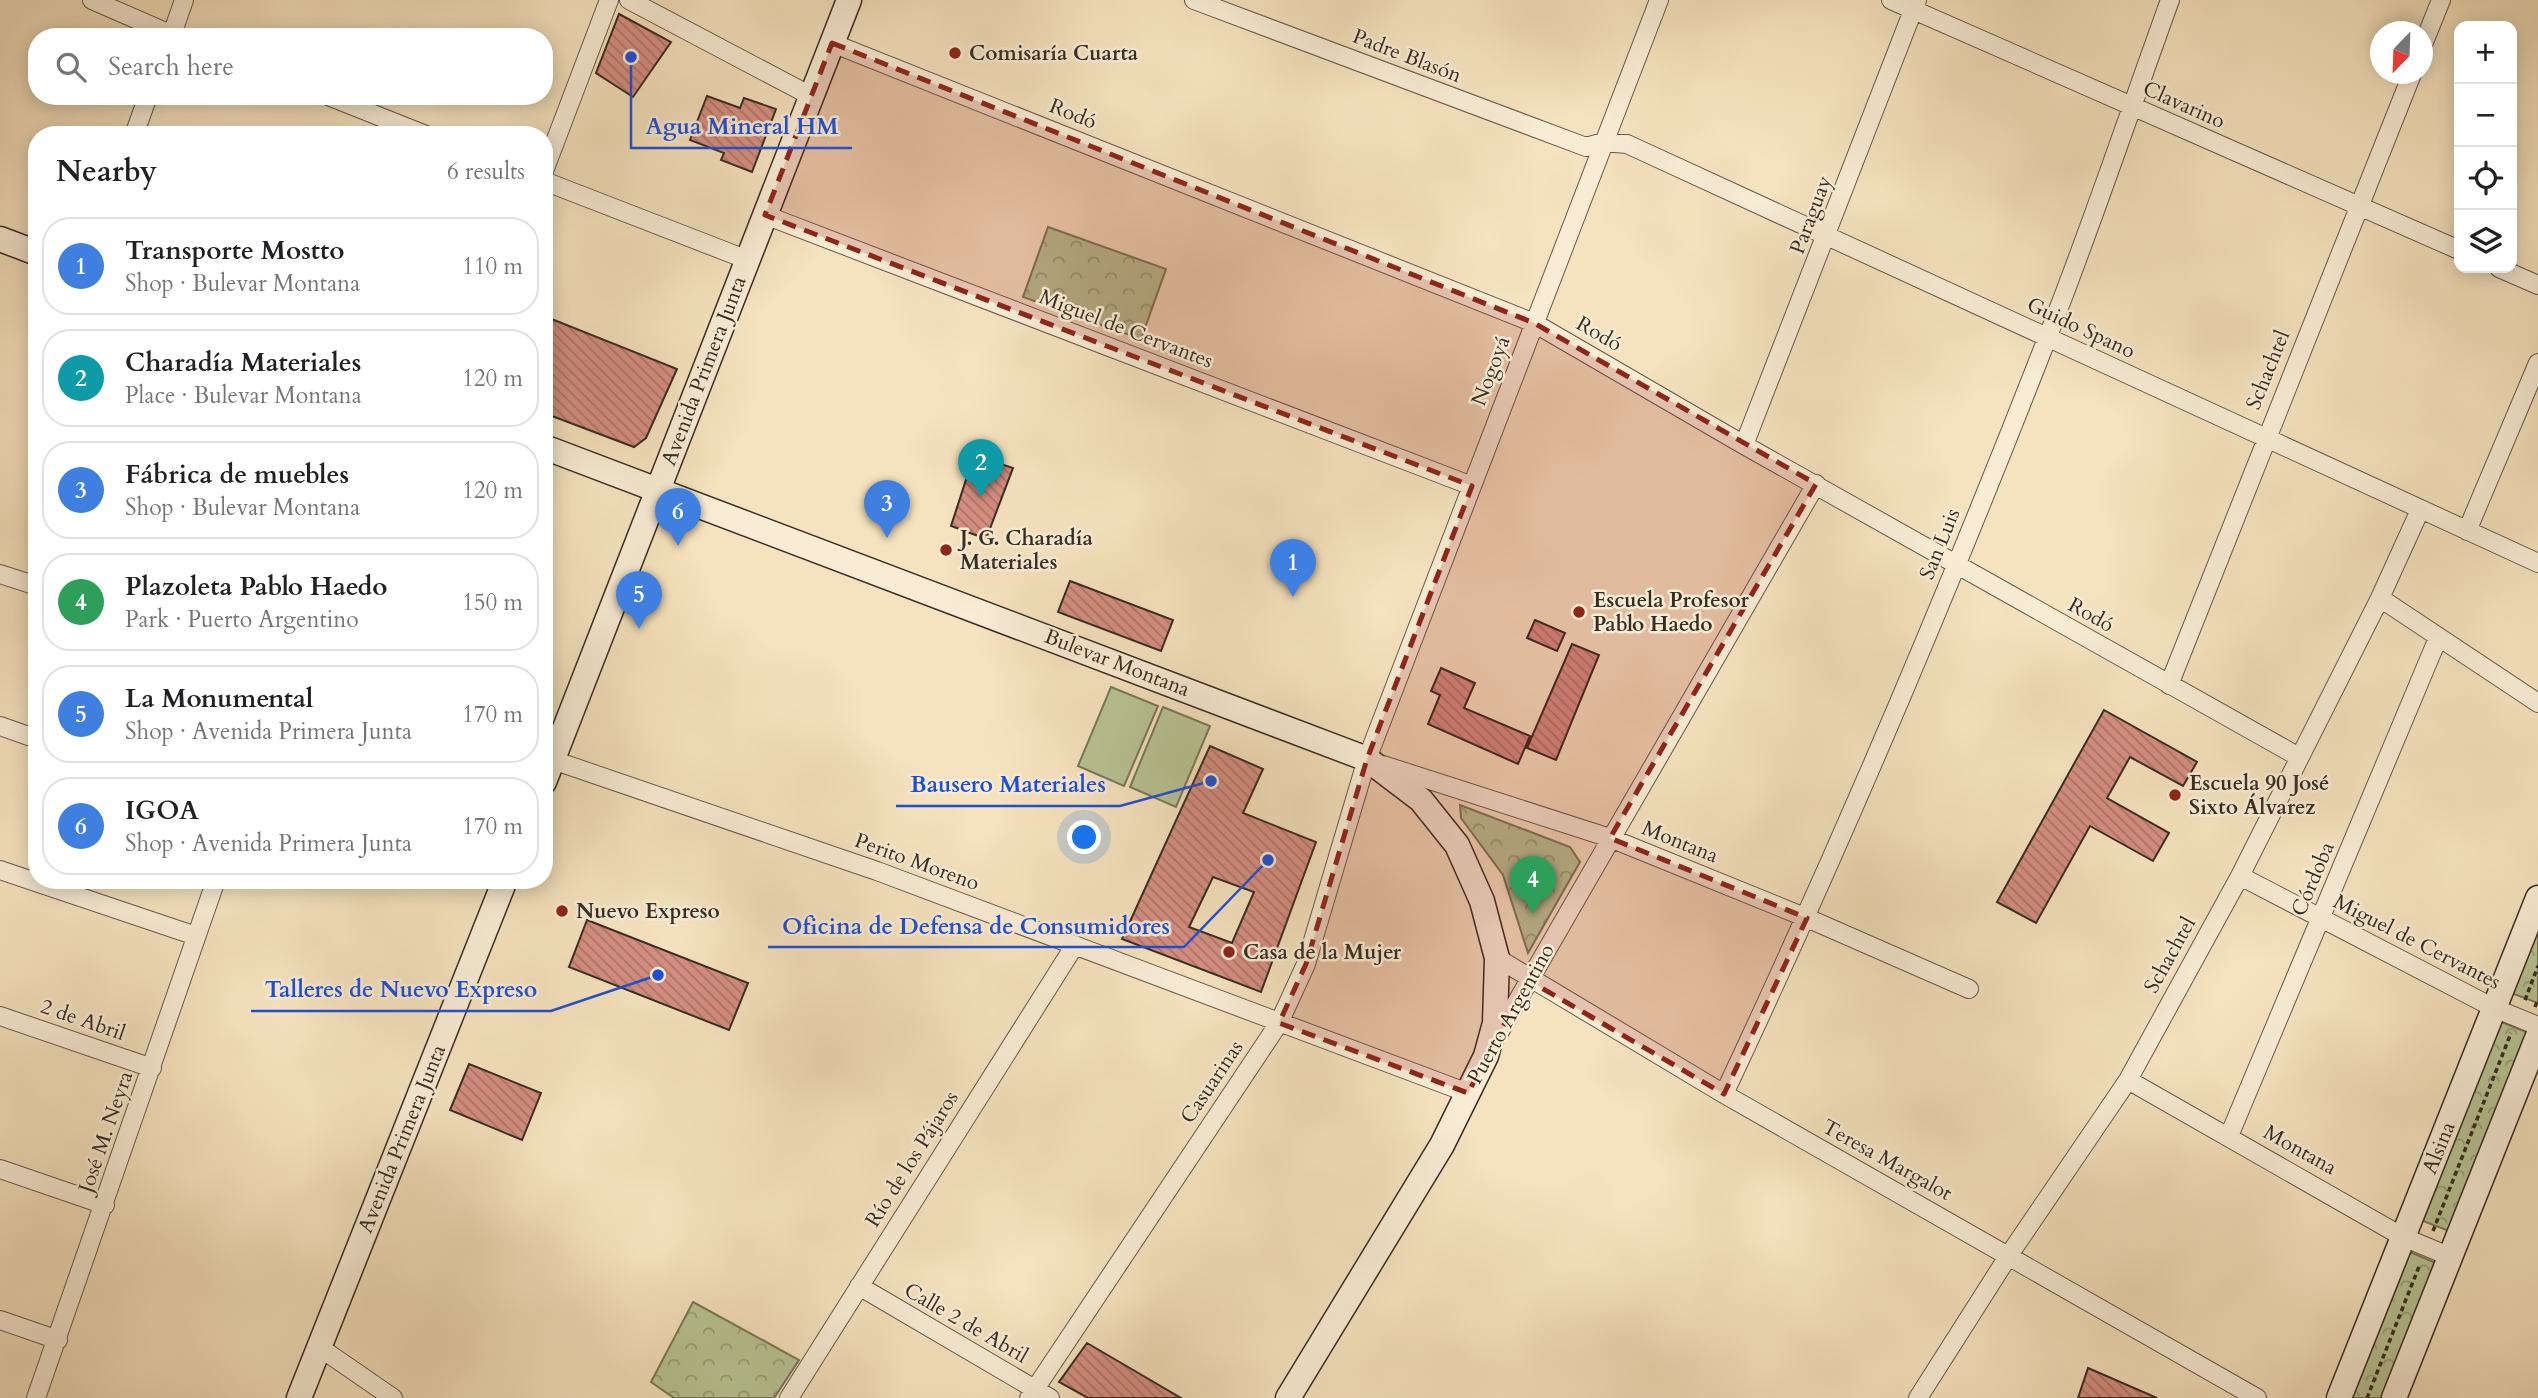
<!DOCTYPE html>
<html lang="en">
<head>
<meta charset="utf-8">
<style>
  :root { --surface:#fff; --page:#f2f2f2; --text:#202124; --muted:#757577; --line:#e0e0e0; --accent:#8f2418 }
  body { margin:0; font-family:Cardo,serif; background:var(--page); color:var(--text) }
  .controls { position:absolute; right:21px; top:21px; display:grid; overflow:hidden; border-radius:14px; box-shadow:0 4px 18px #0003 }
  .controls button { width:63px; height:63px; display:grid; place-items:center; padding:0; border:0; border-bottom:2px solid var(--line); background:var(--surface); color:var(--text); font:35px sans-serif }
  .compass { position:absolute; left:2370px; top:21px; width:63px; height:63px; border-radius:50%; background:var(--surface); box-shadow:0 4px 18px #0003; rotate:203deg }
  .you { position:absolute; left:1085px; top:838px; width:24px; height:24px; margin:-18px; border:5px solid #fff; border-radius:50%; background:#1a73e8; box-shadow:0 0 0 10px #1a73e833 }
  .badge { display:grid; place-items:center; width:46px; height:46px; border-radius:50%; background:var(--accent); color:#fff; font-size:23px; font-weight:700 }
  .pin { position:absolute; translate:-50% -58px; filter:drop-shadow(0 2px 4px #0008) }
  .pin::after { content:''; position:absolute; top:37px; width:24px; height:21px; background:inherit; clip-path:polygon(0 0,100% 0,50% 100%) }
  .list { margin:0; padding:0; list-style:none }
  h2 { display:flex; justify-content:space-between; align-items:center; height:91px; margin:0; padding:0 28px; font-size:30px }
  h2 small { font-size:23px; font-weight:400; color:var(--muted) }
  .list li { display:grid; grid-template-columns:46px 1fr auto; gap:21px; align-items:center; box-sizing:border-box; height:98px; margin:0 14px 14px; padding:0 14px; border:2px solid var(--line); border-radius:28px }
  .list b { display:block; font-size:26px; white-space:nowrap }
  .list p { margin:0; font-size:23px; white-space:nowrap; color:var(--muted) }
  .list em { font-size:23px; font-style:normal; color:var(--muted) }
  .icon { flex:none; width:38px; height:38px; fill:none; stroke:currentColor; stroke-width:2; stroke-linecap:round; stroke-linejoin:round }
  .map { position:relative; flex:none; width:2538px; height:1398px; overflow:hidden }
  .search { position:absolute; background:var(--surface); box-shadow:0 4px 18px #0003; left:28px; top:28px; width:525px; height:77px; display:flex; align-items:center; gap:18px; box-sizing:border-box; padding:0 24px; border-radius:28px; color:var(--muted); font-size:26px }
  .panel { position:absolute; background:var(--surface); box-shadow:0 4px 18px #0003; left:28px; top:126px; width:525px; height:763px; border-radius:28px }
  .map>svg:first-child { display:block }
  .park { fill:url(#park-crowns); stroke:#78785b; stroke-width:2 }
  .pitch { fill:#b8c494; stroke:#78785b; stroke-width:2 }
  .building { fill:url(#building-back-hatch); stroke:#372c22; stroke-width:2; fill-rule:evenodd }
  .lines { fill:none; stroke-linecap:round; stroke-linejoin:round }
  .minor-casing { stroke:#665a49; stroke-width:20 }
  .secondary-casing { stroke:#372c22; stroke-width:27 }
  .path { stroke:#372c22; stroke-width:3.5; stroke-dasharray:5 3.5; stroke-linecap:butt }
  .minor { stroke:#f8ecd5; stroke-width:18 }
  .secondary { stroke:#f8ecd5; stroke-width:24 }
  .marked { fill:#8f2418; fill-opacity:0.2; stroke:#8f2418; stroke-width:5; stroke-dasharray:14 9; stroke-linejoin:round }
  .poi-dot { fill:#8f2418; stroke:#f8ecd5; stroke-width:2.5 }
  .labels { text-anchor:middle; dominant-baseline:central; stroke-width:5; stroke-linejoin:round; paint-order:stroke }
  .poi-label { font-size:21px; font-weight:bold; fill:#372c22; stroke:#f8ecd5; text-anchor:start }
  .street-label { font-size:21px; fill:#372c22; stroke:#f8ecd5 }
  .leader { fill:none; stroke:#1d4ed8; stroke-width:2.5 }
  .callout-dot { fill:#1d4ed8; stroke:#f8ecd5; stroke-width:2.5 }
  .callout-label { font-size:23px; text-anchor:middle; font-weight:bold; fill:#1d4ed8; stroke:#f8ecd5; stroke-width:5; stroke-linejoin:round; paint-order:stroke }
</style>
</head>
<body>
<div class="map">
<svg width="2538" height="1398" viewBox="0 0 2538 1398">
  <defs>
    <pattern id="park-crowns" width="20" height="18" patternUnits="userSpaceOnUse" patternTransform="scale(1.75)"><rect width="20" height="18" fill="#b8c494"/><path d="M2 6a3 3 0 1 1 6 0M12 15a3 3 0 1 1 6 0" fill="none" stroke="#969f78"/></pattern>
    <pattern id="building-back-hatch" width="6" height="6" patternUnits="userSpaceOnUse" patternTransform="scale(1.75)"><rect width="6" height="6" fill="#d58e81"/><path d="M-1 5l2 2M0 0l6 6M5-1l2 2" fill="none" stroke="#ae7469"/></pattern>
  </defs>
  <rect width="100%" height="100%" fill="#f5e2be"/>
  <filter id="stains"><feTurbulence type="fractalNoise" baseFrequency=".00286" numOctaves="4"/><feColorMatrix values="0 0 0 0 .2 0 0 0 0 .09 0 0 0 0 .02 0 0 0 .5 -.17"/></filter>
  <radialGradient id="worn" r=".72"><stop offset=".6" stop-color="#630" stop-opacity="0"/><stop offset="1" stop-color="#630" stop-opacity=".3"/></radialGradient>
  <path class="park" d="M 1048,227 L 1166,269 L 1141,339 L 1023,297 Z
    M 1460,805 L 1570,847 L 1580,862 L 1528,953 L 1503,875 L 1461,818 Z
    M 2538,927 L 2538,1003 L 2511,993 Z
    M 2499,1021 L 2529,1033 L 2449,1231 L 2423,1221 Z
    M 2410,1252 L 2436,1263 L 2382,1398 L 2352,1398 Z
    M 693,1302 L 799,1360 L 774,1398 L 674,1398 L 651,1382 Z"/>
  <path class="pitch" d="M 1111,687 L 1158,706 L 1124,786 L 1078,766 Z
    M 1163,707 L 1210,726 L 1176,807 L 1130,787 Z"/>
  <path class="building" d="M 619,14 L 671,42 L 633,97 L 596,73 Z
    M 707,96 L 740,108 L 744,98 L 776,109 L 752,172 L 721,160 L 724,153 L 690,140 Z
    M 544,316 L 677,369 L 646,438 L 634,447 L 544,413 Z
    M 974,455 L 1013,468 L 986,539 L 951,526 Z
    M 1070,581 L 1173,620 L 1161,651 L 1058,612 Z
    M 1535,620 L 1565,633 L 1557,651 L 1527,638 Z
    M 1572,644 L 1599,655 L 1556,760 L 1527,748 Z
    M 1441,668 L 1475,683 L 1464,708 L 1530,736 L 1518,764 L 1428,724 L 1440,695 L 1431,691 Z
    M 2104,710 L 2197,762 L 2183,786 L 2130,757 L 2107,798 L 2169,833 L 2153,861 L 2090,826 L 2036,923 L 1997,902 Z
    M 1210,746 L 1263,769 L 1243,813 L 1316,842 L 1261,992 L 1122,939 ZM 1213,877 L 1254,892 L 1232,943 L 1189,927 Z
    M 587,920 L 748,983 L 729,1030 L 569,967 Z
    M 469,1064 L 541,1093 L 522,1140 L 450,1110 Z
    M 1087,1343 L 1181,1398 L 1088,1398 L 1059,1382 Z
    M 2088,1368 L 2157,1398 L 2078,1398 Z"/>
  <g class="lines">
    <g class="minor-casing">
      <path id="minor" d="M 92,0 L 177,37
        M 629,0 L 811,96
        M 1194,0 L 1586,147 L 1604,142 L 1627,144 L 2538,563
        M 1891,0 L 2459,250
        M 171,37 L 184,0
        M 832,43 L 1534,323 L 1744,445 L 2299,757
        M 2422,47 L 2441,0
        M 328,96 L 426,135
        M 134,135 L 148,96
        M 544,171 L 609,0
        M 544,181 L 748,260
        M 765,215 L 1472,486
        M 2499,268 L 2538,285
        M 1744,445 L 1917,0
        M 2467,531 L 2538,363
        M 0,574 L 37,586
        M 2380,598 L 2538,703
        M 2169,685 L 2412,74
        M 0,726 L 37,739
        M 544,757 L 877,871 L 1468,1093
        M 1383,765 L 1610,838 L 1807,918 L 1969,989
        M 0,870 L 196,936
        M 2240,876 L 2494,1008 L 2538,1026
        M 1497,958 L 1724,1094 L 2257,1398
        M 0,1016 L 152,1068
        M 1496,1038 L 1816,484
        M 2128,1080 L 2403,1237 L 2451,1257
        M 1724,1094 C 1840,847 1947,595 2046,341 C 2091,228 2129,113 2170,0
        M 2229,1136 L 2438,638
        M 0,1169 L 105,1205
        M 859,1286 L 1050,1398
        M 0,1320 L 58,1340
        M 319,1347 L 393,1398
        M 36,1398 L 216,880
        M 789,1398 L 1075,945
        M 1029,1398 L 1279,1023 L 1306,964 L 1367,759 L 1659,0
        M 1918,1398 L 2009,1255 L 2128,1080 L 2240,876 L 2380,598 L 2420,510"/>
    </g>
    <g class="secondary-casing">
      <path id="secondary" d="M 0,239 L 37,253
        M 544,447 L 1367,759 L 1421,800 L 1457,845 L 1482,901 L 1497,958 L 1495,1023 L 1486,1056 L 1442,1145 L 1288,1398
        M 544,782 L 849,0
        M 299,1398 L 505,880
        M 2339,1398 L 2538,898
        M 2394,1398 L 2538,1036"/>
    </g>
    <path class="path" d="M 2525,1000 L 2538,966
      M 2535,1007 L 2538,999
      M 2433,1231 L 2511,1033
      M 2367,1398 L 2420,1264"/>
    <use href="#minor" class="minor"/>
    <use href="#secondary" class="secondary"/>
  </g>
  <path class="marked" d="M 832,43 L 1534,323 L 1816,484 L 1610,838 L 1807,918 L 1724,1094 L 1528,980 L 1468,1093 L 1279,1023 L 1306,964 L 1367,759 L 1472,486 L 765,215 Z"/>
  <g class="poi-dot">
    <circle cx="955" cy="53" r="7"/>
    <circle cx="946" cy="550" r="7"/>
    <circle cx="1579" cy="612" r="7"/>
    <circle cx="2175" cy="795" r="7"/>
    <circle cx="562" cy="911" r="7"/>
    <circle cx="1229" cy="952" r="7"/>
  </g>
  <g class="labels">
    <g class="poi-label">
      <text x="969" y="53">Comisaría Cuarta</text>
      <text x="960" y="538">J. G. Charadía<tspan x="960" dy="24">Materiales</tspan></text>
      <text x="1593" y="600">Escuela Profesor<tspan x="1593" dy="24">Pablo Haedo</tspan></text>
      <text x="2189" y="783">Escuela 90 José<tspan x="2189" dy="24">Sixto Álvarez</tspan></text>
      <text x="576" y="911">Nuevo Expreso</text>
      <text x="1243" y="952">Casa de la Mujer</text>
    </g>
    <g class="street-label">
      <text transform="translate(1407 56) rotate(21)">Padre Blasón</text>
      <text transform="translate(2184 105) rotate(24)">Clavarino</text>
      <text transform="translate(1073 114) rotate(22)">Rodó</text>
      <text transform="translate(1811 215) rotate(-69)">Paraguay</text>
      <text transform="translate(2081 328) rotate(25)">Guido Spano</text>
      <text transform="translate(1126 329) rotate(21)">Miguel de Cervantes</text>
      <text transform="translate(1599 334) rotate(30)">Rodó</text>
      <text transform="translate(2268 370) rotate(-68)">Schachtel</text>
      <text transform="translate(704 371) rotate(-69)">Avenida Primera Junta</text>
      <text transform="translate(1491 371) rotate(-69)">Nogoyá</text>
      <text transform="translate(1940 544) rotate(-68)">San Luis</text>
      <text transform="translate(2091 615) rotate(29)">Rodó</text>
      <text transform="translate(1117 663) rotate(21)">Bulevar Montana</text>
      <text transform="translate(1680 842) rotate(22)">Montana</text>
      <text transform="translate(917 862) rotate(20)">Perito Moreno</text>
      <text transform="translate(2313 879) rotate(-67)">Córdoba</text>
      <text transform="translate(2417 942) rotate(27)">Miguel de Cervantes</text>
      <text transform="translate(2170 955) rotate(-61)">Schachtel</text>
      <text transform="translate(1511 1014) rotate(-61)">Puerto Argentino</text>
      <text transform="translate(83 1020) rotate(19)">2 de Abril</text>
      <text transform="translate(1212 1082) rotate(-56)">Casuarinas</text>
      <text transform="translate(106 1132) rotate(-71)">José M. Neyra</text>
      <text transform="translate(402 1139) rotate(-68)">Avenida Primera Junta</text>
      <text transform="translate(2439 1148) rotate(-68)">Alsina</text>
      <text transform="translate(2300 1150) rotate(29)">Montana</text>
      <text transform="translate(912 1159) rotate(-58)">Río de los Pájaros</text>
      <text transform="translate(1887 1160) rotate(29)">Teresa Margalot</text>
      <text transform="translate(966 1323) rotate(30)">Calle 2 de Abril</text>
    </g>
  </g>
  <path class="leader" d="M631 57L631 148H852M1211 781L1120 806H896M1268 860L1184 947H768M658 975L551 1011H251"/>
  <g class="callout-dot">
    <circle cx="631" cy="57" r="7"/>
    <circle cx="1211" cy="781" r="7"/>
    <circle cx="1268" cy="860" r="7"/>
    <circle cx="658" cy="975" r="7"/>
  </g>
  <g class="callout-label">
    <text x="742" y="134">Agua Mineral HM</text>
    <text x="1008" y="792">Bausero Materiales</text>
    <text x="976" y="934">Oficina de Defensa de Consumidores</text>
    <text x="401" y="997">Talleres de Nuevo Expreso</text>
  </g>
  <rect width="100%" height="100%" filter="url(#stains)"/>
  <rect width="100%" height="100%" fill="url(#worn)"/>
</svg>
<div class="controls">
<button>+</button>
<button>−</button>
<button><svg class="icon" aria-label="locate" viewBox="0 0 24 24"><circle cx="12" cy="12" r="6"/><path d="M12 2v4M12 18v4M2 12h4M18 12h4"/></svg></button>
<button><svg class="icon" aria-label="layers" viewBox="0 0 24 24"><path d="M12 4l9 5-9 5-9-5zM3 14l9 5 9-5"/></svg></button>
</div>
<svg class="compass" viewBox="-18 -18 36 36"><path d="M0-13l5 13h-10z" fill="#e53935"/><path d="M0 13l5-13h-10z" fill="#757577"/></svg>
<div class="you"></div>
<div class="pin badge" style="left:1293px;top:597px;background:#3f7fe0">1</div>
<div class="pin badge" style="left:981px;top:497px;background:#0f9aa8">2</div>
<div class="pin badge" style="left:887px;top:538px;background:#3f7fe0">3</div>
<div class="pin badge" style="left:1533px;top:914px;background:#2e9e5b">4</div>
<div class="pin badge" style="left:639px;top:629px;background:#3f7fe0">5</div>
<div class="pin badge" style="left:678px;top:546px;background:#3f7fe0">6</div>
<div class="search"><svg class="icon" aria-label="search" viewBox="0 0 24 24"><circle cx="10" cy="10" r="6"/><path d="M15 15l6 6"/></svg>Search here</div>
<section class="panel">
<h2>Nearby<small>6 results</small></h2>
<ul class="list">
<li><span class="badge" style="background:#3f7fe0">1</span><div><b>Transporte Mostto</b><p>Shop · Bulevar Montana</p></div><em>110 m</em></li>
<li><span class="badge" style="background:#0f9aa8">2</span><div><b>Charadía Materiales</b><p>Place · Bulevar Montana</p></div><em>120 m</em></li>
<li><span class="badge" style="background:#3f7fe0">3</span><div><b>Fábrica de muebles</b><p>Shop · Bulevar Montana</p></div><em>120 m</em></li>
<li><span class="badge" style="background:#2e9e5b">4</span><div><b>Plazoleta Pablo Haedo</b><p>Park · Puerto Argentino</p></div><em>150 m</em></li>
<li><span class="badge" style="background:#3f7fe0">5</span><div><b>La Monumental</b><p>Shop · Avenida Primera Junta</p></div><em>170 m</em></li>
<li><span class="badge" style="background:#3f7fe0">6</span><div><b>IGOA</b><p>Shop · Avenida Primera Junta</p></div><em>170 m</em></li>
</ul>
</section>
</div>
</body>
</html>
